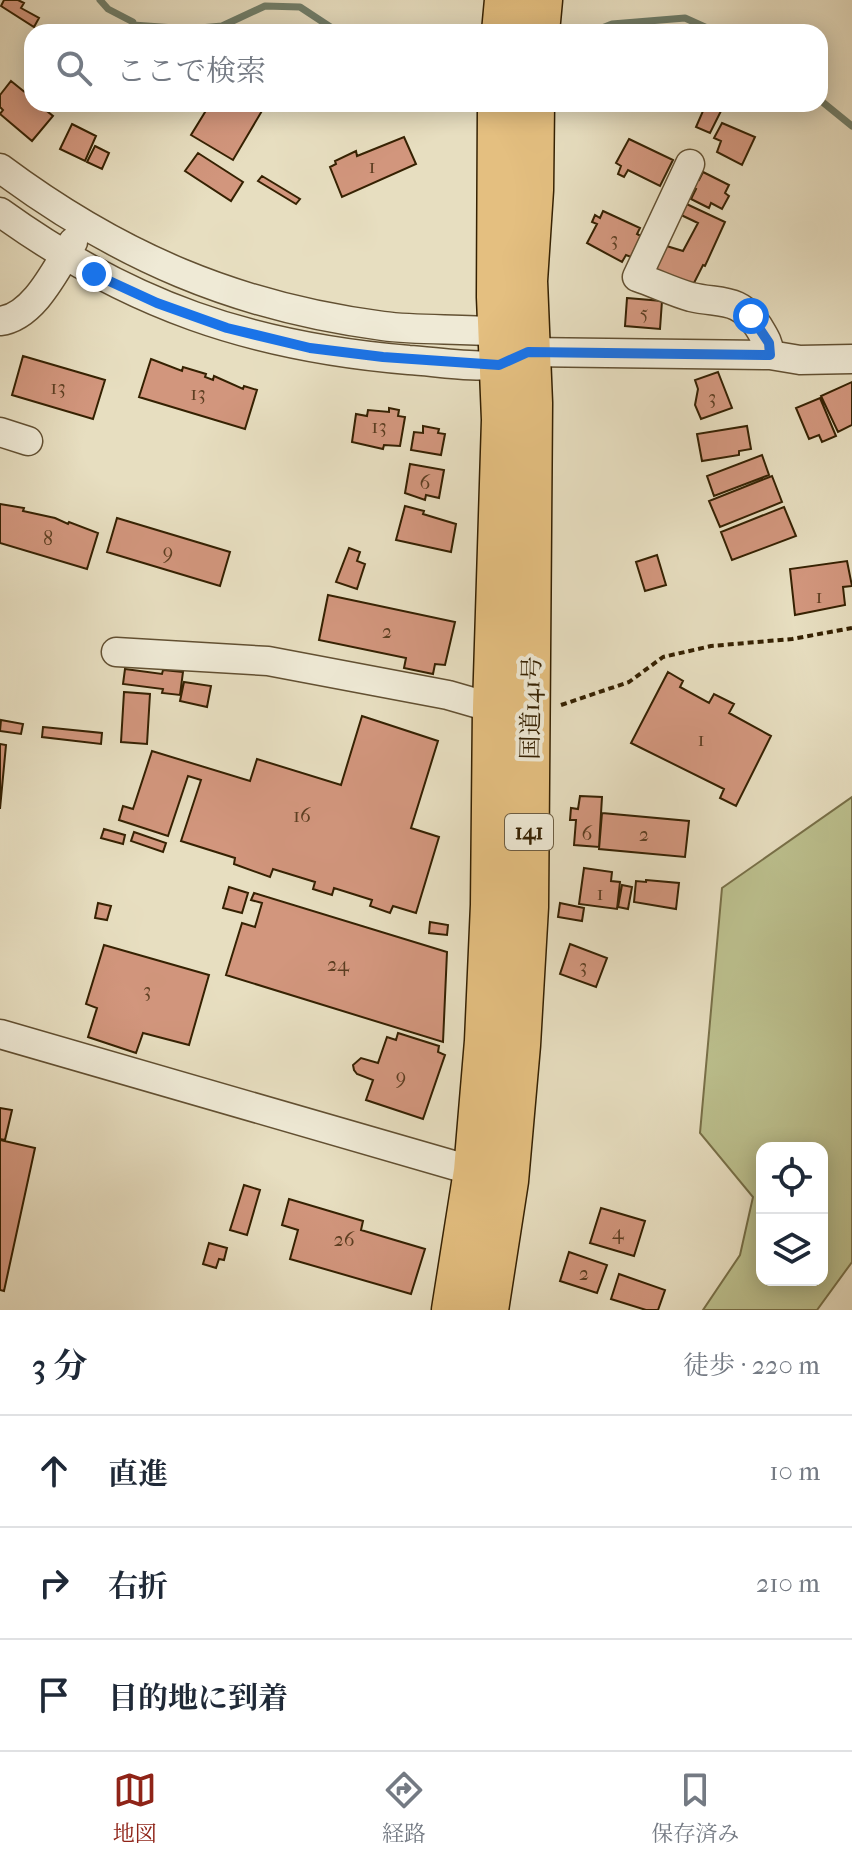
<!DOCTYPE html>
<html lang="ja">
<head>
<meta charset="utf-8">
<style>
  :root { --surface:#fff; --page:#f2f2f3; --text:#1f2937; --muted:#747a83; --line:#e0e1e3; --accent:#8f2418 }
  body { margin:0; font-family:"IM FELL French Canon","Noto Serif JP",serif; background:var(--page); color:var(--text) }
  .controls { position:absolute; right:24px; bottom:24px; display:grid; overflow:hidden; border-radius:16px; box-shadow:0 4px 20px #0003 }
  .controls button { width:72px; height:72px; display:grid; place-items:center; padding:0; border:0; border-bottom:2px solid var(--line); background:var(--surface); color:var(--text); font:40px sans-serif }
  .stop { position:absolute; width:24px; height:24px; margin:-18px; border:6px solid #1a73e8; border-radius:50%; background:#fff }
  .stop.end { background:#1a73e8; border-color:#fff; box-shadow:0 2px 8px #0008 }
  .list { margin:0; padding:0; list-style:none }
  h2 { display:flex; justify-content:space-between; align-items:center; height:104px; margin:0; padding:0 32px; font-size:34px }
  h2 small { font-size:26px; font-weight:400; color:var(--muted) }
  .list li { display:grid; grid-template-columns:52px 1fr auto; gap:24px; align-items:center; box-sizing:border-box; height:112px; padding:0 32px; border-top:2px solid var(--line) }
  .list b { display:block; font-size:30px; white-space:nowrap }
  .list em { font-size:26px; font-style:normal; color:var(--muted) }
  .icon { flex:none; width:44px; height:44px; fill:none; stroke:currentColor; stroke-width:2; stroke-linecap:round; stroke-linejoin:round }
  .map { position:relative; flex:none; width:852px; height:1310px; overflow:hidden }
  .search { position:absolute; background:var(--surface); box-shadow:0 4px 20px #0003; left:24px; right:24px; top:24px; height:88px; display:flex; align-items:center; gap:20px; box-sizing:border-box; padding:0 28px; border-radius:24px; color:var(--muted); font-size:30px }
  .sheet { height:440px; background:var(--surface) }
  nav { display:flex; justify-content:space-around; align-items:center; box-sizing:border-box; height:112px; border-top:2px solid var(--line); background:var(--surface); font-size:22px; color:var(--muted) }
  nav a { display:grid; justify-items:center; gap:4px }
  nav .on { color:var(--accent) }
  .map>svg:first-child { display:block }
  .green { fill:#bcc08e; stroke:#787048; stroke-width:2; fill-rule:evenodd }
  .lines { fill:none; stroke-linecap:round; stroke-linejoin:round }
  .stream { stroke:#707e6a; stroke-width:7 }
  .building { fill:#d2967d; stroke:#352102; stroke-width:2 }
  .minor-casing { stroke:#625032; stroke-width:31 }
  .highway-casing { stroke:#352102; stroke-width:43 }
  .path { stroke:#352102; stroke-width:4; stroke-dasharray:6 4; stroke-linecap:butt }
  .minor { stroke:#efead6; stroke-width:28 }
  .highway { stroke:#e4bf80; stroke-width:40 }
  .route { stroke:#1a73e8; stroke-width:10 }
  .labels { text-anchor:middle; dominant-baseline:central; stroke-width:8; stroke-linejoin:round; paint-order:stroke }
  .number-label { font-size:20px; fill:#5c3e21 }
  .shield { fill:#efead6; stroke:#6d5d42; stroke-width:2 }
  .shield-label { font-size:22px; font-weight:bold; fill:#352102 }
  .street-label { font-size:24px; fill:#352102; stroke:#efead6 }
</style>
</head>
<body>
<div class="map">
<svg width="852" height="1310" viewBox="0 0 852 1310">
  <rect width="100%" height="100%" fill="#e7dec0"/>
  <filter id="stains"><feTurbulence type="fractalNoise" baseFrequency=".0025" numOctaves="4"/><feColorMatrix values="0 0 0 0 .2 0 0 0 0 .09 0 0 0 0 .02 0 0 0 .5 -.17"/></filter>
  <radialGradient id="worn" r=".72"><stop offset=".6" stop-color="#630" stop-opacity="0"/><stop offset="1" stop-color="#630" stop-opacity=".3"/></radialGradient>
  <path class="green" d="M 852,797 L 852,1262 L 817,1310 L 703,1310 L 740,1255 L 753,1197 L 700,1133 L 722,888 ZM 762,1148 L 822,1148 L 822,1280 L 762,1280 Z"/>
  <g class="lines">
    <path class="stream" d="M 100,0 L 108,9 L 133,22 L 133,25 L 189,29 L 222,26 L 265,6 L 300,7 L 338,32
      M 592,32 L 612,24 L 685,18 L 716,32
      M 820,100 L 852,126"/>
  </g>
  <path class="building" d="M 4,0 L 18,0 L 24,3 L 21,8 L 39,18 L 34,27 L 1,6 Z
    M 11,81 L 32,98 L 32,104 L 38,104 L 53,116 L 32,141 L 0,114 L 3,110 L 0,107 L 0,95 Z
    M 210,104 L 266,104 L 233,160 L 191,135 Z
    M 706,104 L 721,111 L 710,133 L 696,127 Z
    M 722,123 L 755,137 L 742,165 L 717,152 L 721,141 L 714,138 Z
    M 72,124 L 96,136 L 85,161 L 60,149 Z
    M 404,137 L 416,164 L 342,197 L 330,167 L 336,164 L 335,161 L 356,151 L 357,156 Z
    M 629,139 L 673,160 L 660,186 L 628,170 L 624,177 L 618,174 L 621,166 L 616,163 Z
    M 95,146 L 109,153 L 102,169 L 87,162 Z
    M 198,153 L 243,182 L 231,201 L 185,171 Z
    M 703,172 L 729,185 L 725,193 L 729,196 L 722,209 L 711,203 L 709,208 L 691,199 L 696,189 L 690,186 L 694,178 L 699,180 Z
    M 262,176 L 300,199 L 296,204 L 258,181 Z
    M 678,200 L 725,222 L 705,266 L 703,265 L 691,289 L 651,269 L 660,244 L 683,251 L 698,223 L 679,214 Z
    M 603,211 L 640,228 L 637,234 L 641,236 L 631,257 L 626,255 L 622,262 L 587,243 L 597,224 L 592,222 L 595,215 L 600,218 Z
    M 627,298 L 662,301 L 660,329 L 625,326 Z
    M 23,356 L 105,380 L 93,419 L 12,395 Z
    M 151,359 L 182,371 L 183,367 L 206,374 L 205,377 L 213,380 L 214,376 L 243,389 L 244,386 L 257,390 L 245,429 L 139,397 Z
    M 718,372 L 732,408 L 701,419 L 695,405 L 698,389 L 695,380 Z
    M 852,382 L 852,425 L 838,432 L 821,396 Z
    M 820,398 L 836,436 L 822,442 L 819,435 L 809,439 L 796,408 Z
    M 389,408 L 399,410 L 398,416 L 405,417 L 400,446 L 384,445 L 383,449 L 352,442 L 356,414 L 367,416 L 368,410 L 389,412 Z
    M 423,426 L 439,429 L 438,433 L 445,434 L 441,455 L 411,450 L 414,432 L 423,433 Z
    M 747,426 L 751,449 L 739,451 L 739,455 L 702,461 L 697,434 Z
    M 762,455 L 769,475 L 714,496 L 707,476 Z
    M 410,464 L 444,470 L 439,498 L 426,495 L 425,500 L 405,493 Z
    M 772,476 L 782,502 L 720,527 L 709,501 Z
    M 0,504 L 24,508 L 23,511 L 55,518 L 68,524 L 69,522 L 98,533 L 87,569 L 0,543 Z
    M 405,506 L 424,511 L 423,514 L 456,524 L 451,552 L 396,540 Z
    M 784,507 L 796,536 L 732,560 L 721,532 Z
    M 117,518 L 230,552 L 220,586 L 107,552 Z
    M 349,548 L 360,552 L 357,561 L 365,564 L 357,589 L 336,582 Z
    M 657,555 L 666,585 L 645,591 L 636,562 Z
    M 847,561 L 852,586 L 843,587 L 845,605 L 795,615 L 790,569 Z
    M 328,595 L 455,622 L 445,665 L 435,664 L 433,674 L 404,668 L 406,658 L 319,640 Z
    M 125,669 L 162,674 L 163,670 L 183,672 L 180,695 L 162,693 L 163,689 L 123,684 Z
    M 668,672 L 683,681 L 680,687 L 709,703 L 714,694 L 734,704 L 729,713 L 771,736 L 736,806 L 720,798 L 724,789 L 631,743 Z
    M 184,682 L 211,686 L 207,707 L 180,701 Z
    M 124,692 L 150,694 L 147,744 L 121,742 Z
    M 362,716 L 438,741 L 411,828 L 439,837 L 416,913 L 393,906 L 390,913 L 370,906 L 372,900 L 334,888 L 332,895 L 313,889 L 315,882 L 273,869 L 270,877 L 234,864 L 235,858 L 181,841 L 201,780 L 188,776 L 168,836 L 119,820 L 123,806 L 133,809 L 152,751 L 250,781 L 257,759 L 341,785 Z
    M 1,720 L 23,724 L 21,734 L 0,731 Z
    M 43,727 L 102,733 L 101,744 L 42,737 Z
    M 0,744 L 6,745 L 0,809 Z
    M 580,796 L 602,797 L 599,847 L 574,845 L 576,820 L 570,820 L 571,808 L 578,809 Z
    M 602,813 L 689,821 L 685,857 L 599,849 Z
    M 104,829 L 125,835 L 123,844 L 101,838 Z
    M 134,832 L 166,843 L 163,852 L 131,841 Z
    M 584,868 L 612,872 L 611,881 L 620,882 L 617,909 L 579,904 Z
    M 646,880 L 679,883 L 676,909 L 634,902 L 636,881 L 646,882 Z
    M 622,885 L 632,887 L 628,909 L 618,907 Z
    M 229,887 L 248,893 L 242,913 L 223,908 Z
    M 254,893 L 447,952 L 443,1042 L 226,975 L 242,923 L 255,927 L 262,903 L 251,900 Z
    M 98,903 L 111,906 L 107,920 L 95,918 Z
    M 560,903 L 584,908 L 582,921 L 558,917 Z
    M 430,922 L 448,925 L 447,935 L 429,933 Z
    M 570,944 L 607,958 L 596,987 L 560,974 Z
    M 104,945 L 209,975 L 189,1045 L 143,1033 L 136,1053 L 88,1037 L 97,1008 L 86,1004 Z
    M 398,1033 L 439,1046 L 438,1052 L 445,1055 L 423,1119 L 366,1100 L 373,1080 L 357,1074 L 354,1070 L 353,1065 L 361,1058 L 378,1063 L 387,1037 L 396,1040 Z
    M 0,1108 L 12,1110 L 5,1140 L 0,1139 Z
    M 0,1140 L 35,1148 L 4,1291 L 0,1290 Z
    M 244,1185 L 260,1190 L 247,1235 L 230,1230 Z
    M 289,1199 L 363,1221 L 361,1230 L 425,1249 L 411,1294 L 290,1259 L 298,1230 L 282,1225 Z
    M 601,1208 L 645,1221 L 634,1256 L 590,1243 Z
    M 209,1243 L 227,1248 L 224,1260 L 219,1259 L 216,1268 L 203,1264 Z
    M 569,1252 L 607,1265 L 597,1293 L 560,1281 Z
    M 619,1274 L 665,1290 L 658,1310 L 646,1310 L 611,1299 Z"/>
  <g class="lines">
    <g class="minor-casing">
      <path id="minor" d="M 690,164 L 637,277 C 655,283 673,292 691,297 C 721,304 739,297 758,326 C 764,336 769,343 770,355
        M 0,168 C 118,256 236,307 383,326 C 420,331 460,328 498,332 L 511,340
        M 0,212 C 129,305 251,347 409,360 C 431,361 481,369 500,364 C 510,362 519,356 528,352 L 770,355 L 800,360 L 852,359
        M 0,321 C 34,317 56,269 73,242
        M 0,432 L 28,441
        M 116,652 L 268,661 L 448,695 L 493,708 L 510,708
        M 0,1034 L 491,1176"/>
    </g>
    <g class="highway-casing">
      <path id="highway" d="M 502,32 L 505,0
        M 539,32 L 542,0
        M 452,1310 L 474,1171 L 485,1041 L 491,905 L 493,708 L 502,420 L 497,297 L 498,104
        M 488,1310 L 508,1181 L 520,1045 L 528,907 L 532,403 L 527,281 L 533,190 L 534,104"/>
    </g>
    <path class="path" d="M 561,705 L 629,682 L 663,657 L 711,646 L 792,639 L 852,628"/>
    <use href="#minor" class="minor"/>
    <use href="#highway" class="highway"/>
  </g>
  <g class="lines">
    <path class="route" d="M 94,274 L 157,303 L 227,328 L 310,348 L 383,357 L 499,365 L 528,352 L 770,355 L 769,343 L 751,316"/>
  </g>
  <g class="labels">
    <g class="number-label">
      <text x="372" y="166">1</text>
      <text x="614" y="239">3</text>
      <text x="644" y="313">5</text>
      <text x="58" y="387">13</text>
      <text x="198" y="393">13</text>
      <text x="712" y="397">3</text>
      <text x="379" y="426">13</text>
      <text x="425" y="482">6</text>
      <text x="48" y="538">8</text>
      <text x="168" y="552">9</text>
      <text x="819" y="596">1</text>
      <text x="387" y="631">2</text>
      <text x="701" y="739">1</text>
      <text x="302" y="815">16</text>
      <text x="587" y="833">6</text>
      <text x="644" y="834">2</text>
      <text x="600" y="893">1</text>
      <text x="338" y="964">24</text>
      <text x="583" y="966">3</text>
      <text x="147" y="990">3</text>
      <text x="401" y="1077">9</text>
      <text x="618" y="1232">4</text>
      <text x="344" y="1239">26</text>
      <text x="584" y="1273">2</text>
    </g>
    <rect class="shield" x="505" y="814" width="48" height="36" rx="6"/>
    <g class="shield-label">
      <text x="529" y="832">141</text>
    </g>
    <g class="street-label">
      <text transform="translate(531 708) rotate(-89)">国道141号</text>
    </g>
  </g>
  <rect width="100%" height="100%" filter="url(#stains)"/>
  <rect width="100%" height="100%" fill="url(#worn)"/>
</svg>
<div class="controls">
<button><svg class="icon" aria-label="locate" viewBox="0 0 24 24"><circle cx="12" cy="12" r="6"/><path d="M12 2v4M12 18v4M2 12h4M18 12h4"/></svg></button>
<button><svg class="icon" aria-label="layers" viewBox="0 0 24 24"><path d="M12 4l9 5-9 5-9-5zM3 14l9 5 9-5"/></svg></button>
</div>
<div class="stop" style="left:751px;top:316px"></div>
<div class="stop end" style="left:94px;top:274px"></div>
<div class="search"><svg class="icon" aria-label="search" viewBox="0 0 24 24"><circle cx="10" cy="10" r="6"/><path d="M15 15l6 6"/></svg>ここで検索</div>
</div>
<section class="sheet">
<h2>3 分<small>徒歩 · 220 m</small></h2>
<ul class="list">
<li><svg class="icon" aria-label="ahead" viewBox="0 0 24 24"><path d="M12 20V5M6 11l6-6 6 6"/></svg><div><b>直進</b></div><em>10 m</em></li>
<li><svg class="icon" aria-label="right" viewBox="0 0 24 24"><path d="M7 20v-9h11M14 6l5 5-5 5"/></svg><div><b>右折</b></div><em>210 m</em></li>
<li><svg class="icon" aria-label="arrive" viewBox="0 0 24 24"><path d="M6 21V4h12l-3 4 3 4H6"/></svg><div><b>目的地に到着</b></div></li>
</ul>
</section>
<nav>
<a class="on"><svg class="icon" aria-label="map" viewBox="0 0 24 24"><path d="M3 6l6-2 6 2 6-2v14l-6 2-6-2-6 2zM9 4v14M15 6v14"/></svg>地図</a>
<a><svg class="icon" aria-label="directions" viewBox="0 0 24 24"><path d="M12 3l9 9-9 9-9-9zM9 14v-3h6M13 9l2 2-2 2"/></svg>経路</a>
<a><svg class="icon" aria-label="saved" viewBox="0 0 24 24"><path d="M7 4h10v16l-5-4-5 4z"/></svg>保存済み</a>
</nav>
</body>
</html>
